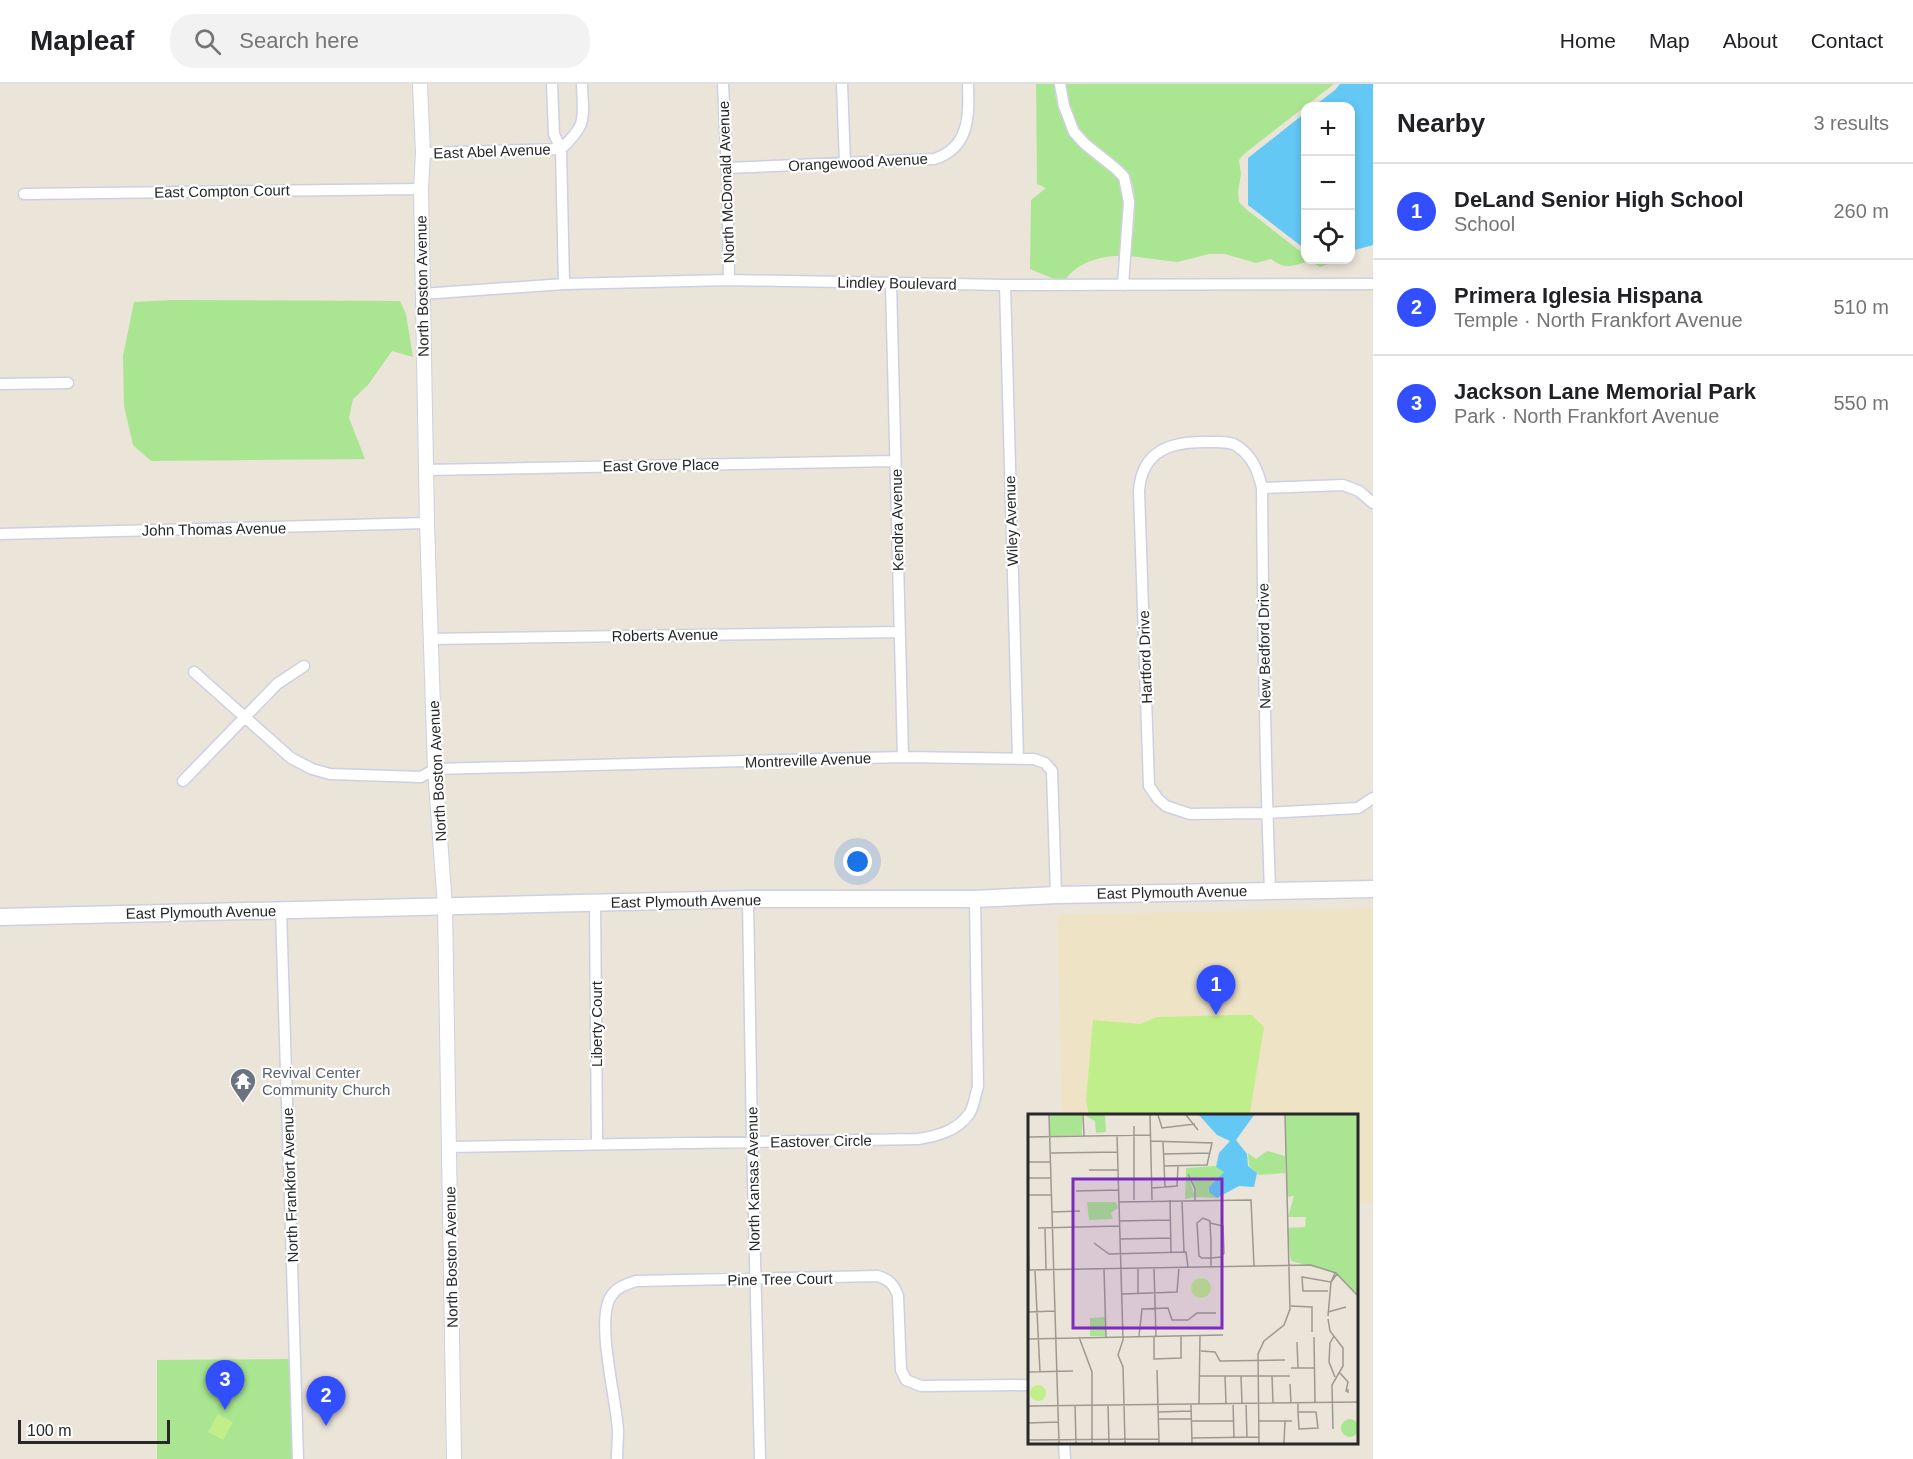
<!DOCTYPE html>
<html lang="en">
<head>
<meta charset="utf-8">
<style>
  :root { --surface:#fff; --page:#f2f2f2; --text:#202124; --muted:#757577; --line:#e0e0e0; --accent:#314fff }
  body { margin:0; font-family:Helvetica,sans-serif; background:var(--page); color:var(--text) }
  .controls { position:absolute; right:18px; top:18px; display:grid; overflow:hidden; border-radius:12px; box-shadow:0 3px 9px #0003 }
  .controls button { width:54px; height:54px; display:grid; place-items:center; padding:0; border:0; border-bottom:2px solid var(--line); background:var(--surface); color:var(--text); font:30px sans-serif }
  .scale { position:absolute; left:18px; bottom:15px; width:152px; box-sizing:border-box; padding-left:6px; border:3px solid #282828; border-top:0; font-size:16px; line-height:21px; white-space:nowrap; color:#282828; -webkit-text-stroke:4px #fff; paint-order:stroke }
  .you { position:absolute; left:858px; top:778px; width:21px; height:21px; margin:-15px; border:4px solid #fff; border-radius:50%; background:#1a73e8; box-shadow:0 0 0 9px #1a73e833 }
  .badge { display:grid; place-items:center; width:39px; height:39px; border-radius:50%; background:var(--accent); color:#fff; font-size:20px; font-weight:700 }
  .pin { position:absolute; translate:-50% -50px; filter:drop-shadow(0 2px 3px #0008) }
  .pin::after { content:''; position:absolute; top:32px; width:21px; height:18px; background:inherit; clip-path:polygon(0 0,100% 0,50% 100%) }
  .list { margin:0; padding:0; list-style:none }
  h2 { display:flex; justify-content:space-between; align-items:center; height:78px; margin:0; padding:0 24px; font-size:26px }
  h2 small { font-size:20px; font-weight:400; color:var(--muted) }
  .list li { display:grid; grid-template-columns:39px 1fr auto; gap:18px; align-items:center; box-sizing:border-box; height:96px; padding:0 24px; border-top:2px solid var(--line) }
  .list b { display:block; font-size:22px; white-space:nowrap }
  .list p { margin:0; font-size:20px; white-space:nowrap; color:var(--muted) }
  .list em { font-size:20px; font-style:normal; color:var(--muted) }
  .icon { flex:none; width:33px; height:33px; fill:none; stroke:currentColor; stroke-width:2; stroke-linecap:round; stroke-linejoin:round }
  .map { position:relative; flex:none; width:1373px; height:1375px; overflow:hidden }
  header { display:flex; align-items:center; gap:36px; box-sizing:border-box; height:84px; padding:0 30px; background:var(--surface); border-bottom:2px solid var(--line) }
  header strong { font-size:28px }
  nav { display:flex; gap:33px; margin-inline-start:auto; font-size:21px }
  .search { width:420px; height:54px; background:var(--page); display:flex; align-items:center; gap:15px; box-sizing:border-box; padding:0 21px; border-radius:24px; color:var(--muted); font-size:22px }
  main { display:flex }
  aside { flex:1; background:var(--surface) }
  .map>svg:first-child { display:block }
  .education { fill:#efe3c6 }
  .green { fill:#aae691 }
  .pitch { fill:#c0ee8b }
  .water { fill:#64c8f5 }
  .lines { fill:none; stroke-linecap:round; stroke-linejoin:round }
  .minor-casing { stroke:#cdd0e2; stroke-width:13 }
  .tertiary-casing { stroke:#cdd0e2; stroke-width:16 }
  .secondary-casing { stroke:#cdd0e2; stroke-width:19 }
  .minor { stroke:#fff; stroke-width:10 }
  .tertiary { stroke:#fff; stroke-width:14 }
  .secondary { stroke:#fff; stroke-width:16 }
  .labels { text-anchor:middle; dominant-baseline:central; stroke-width:4.5; stroke-linejoin:round; paint-order:stroke }
  .street-label { font-size:15px; fill:#282828; stroke:#fff }
  .worship-label { font-size:15px; fill:#5b616d; stroke:#fff; text-anchor:start }
  .inset-road { fill:none; stroke:#9d9992; stroke-width:1.5 }
  .view { fill:#7b2cbf; fill-opacity:0.15; stroke:#7b2cbf; stroke-width:3 }
  .inset-edge { fill:none; stroke:#282828; stroke-width:3 }
</style>
</head>
<body>
<header>
<strong>Mapleaf</strong>
<div class="search"><svg class="icon" aria-label="search" viewBox="0 0 24 24"><circle cx="10" cy="10" r="6"/><path d="M15 15l6 6"/></svg>Search here</div>
<nav><a>Home</a><a>Map</a><a>About</a><a>Contact</a></nav>
</header>
<main>
<div class="map">
<svg width="1373" height="1375" viewBox="0 0 1373 1375">
  <rect width="100%" height="100%" fill="#ebe4d8"/>
  <path class="education" d="M 1373,824 L 1373,1119 L 1357,1119 L 1356,1032 L 1062,1031 L 1057,831 Z"/>
  <path class="green" d="M 1036,0 L 1054,0 C 1057,38 1074,59 1102,82 C 1108,87 1117,90 1120,97 C 1129,120 1122,148 1119,172 C 1100,172 1077,179 1066,195 L 1054,195 L 1030,185 L 1031,116 L 1046,104 L 1037,100 Z
    M 1065,0 L 1334,0 L 1244,70 L 1239,76 L 1241,90 L 1238,108 L 1239,118 L 1246,125 L 1305,171 L 1306,176 L 1312,176 L 1320,180 L 1339,176 L 1320,183 L 1309,177 C 1292,182 1286,186 1271,175 L 1256,179 L 1225,170 L 1209,170 L 1177,178 L 1130,172 C 1133,147 1140,115 1129,90 C 1125,82 1115,78 1108,72 C 1077,47 1073,39 1065,0 Z
    M 172,216 L 400,217 L 406,230 L 413,273 L 392,267 L 368,301 L 353,315 L 349,334 L 365,375 L 151,377 L 133,361 L 124,322 L 123,272 L 134,218 Z
    M 291,1275 L 294,1375 L 157,1375 L 157,1276 Z"/>
  <path class="pitch" d="M 1233,931 L 1252,931 L 1264,943 L 1250,1028 L 1248,1031 L 1089,1031 L 1086,1016 L 1093,936 L 1140,940 L 1157,933 Z
    M 218,1330 L 233,1338 L 223,1356 L 208,1348 Z"/>
  <path class="water" d="M 1340,0 L 1373,0 L 1373,161 L 1351,167 L 1350,22 L 1314,22 L 1335,6 Z
    M 1305,29 L 1305,165 L 1248,121 L 1248,74 Z"/>
  <g class="lines">
    <g class="minor-casing">
      <path id="minor" d="M 552,0 L 554,50 L 561,65 L 564,200
        M 723,0 L 727,84 L 729,196
        M 842,0 L 845,79
        M 1060,0 L 1064,22 L 1074,48 L 1085,60 L 1115,84 L 1124,93 L 1129,118 L 1123,201
        M 561,65 C 588,39 583,36 582,0
        M 423,69 L 561,65
        M 727,84 L 934,75 C 970,64 969,31 968,0
        M 24,110 L 421,105
        M 891,200 L 903,673
        M 1005,201 L 1018,673
        M 422,210 L 564,200 L 729,196 L 1005,201 L 1373,200
        M 0,300 L 68,299
        M 426,386 L 895,377
        M 1262,404 L 1343,401 L 1359,407 L 1373,419
        M 0,450 L 427,439
        M 431,555 L 899,548
        M 194,588 L 291,674 L 312,685 L 330,690 L 421,693 L 435,685 L 903,673 L 1034,675 L 1045,679 L 1052,687 L 1056,811
        M 183,697 L 277,600 L 304,582
        M 1270,806 C 1265,672 1263,538 1262,404 C 1258,386 1252,372 1237,362 C 1229,357 1218,358 1209,358 C 1173,357 1142,365 1139,407 L 1149,702 L 1158,715 L 1166,722 L 1190,730 L 1267,729 L 1358,724 L 1373,714
        M 748,815 L 752,1057 L 760,1375
        M 595,819 L 597,1060
        M 281,826 L 298,1375
        M 449,1063 L 918,1055 C 937,1052 957,1047 969,1030 C 974,1023 975,1011 978,1003 L 975,815
        M 1064,1358 L 1065,1375
        M 617,1375 C 617,1366 618,1356 618,1347 C 617,1317 594,1233 612,1211 C 617,1203 627,1200 636,1197 L 878,1192 C 889,1196 894,1200 898,1212 L 901,1286 L 906,1296 L 921,1302 L 1030,1301"/>
    </g>
    <g class="tertiary-casing">
      <path id="tertiary" d="M 420,0 L 423,69 L 421,105 L 427,439 L 435,685 L 445,823 L 454,1375"/>
    </g>
    <g class="secondary-casing">
      <path id="secondary" d="M 0,833 L 748,815 L 975,815 L 1056,811 L 1373,805"/>
    </g>
    <use href="#minor" class="minor"/>
    <use href="#tertiary" class="tertiary"/>
    <use href="#secondary" class="secondary"/>
  </g>
  <defs>
    <g id="temple-pin" transform="scale(1.35)"><path d="M0 17L-7.5 6A9.5 9.5 0 1 1 7.5 6Z" fill="#6b7280" stroke="#fff"/><path d="M0-6L5-2H3V0L6.5 2.5H4V6H1.5V3h-3V6H-4V2.5H-6.5L-3 0V-2H-5Z" fill="#fff"/></g>
  </defs>
  <g fill-rule="evenodd">
    <use href="#temple-pin" x="243" y="997"/>
  </g>
  <g class="labels">
    <g class="street-label">
      <text transform="translate(492 67) rotate(-2)">East Abel Avenue</text>
      <text transform="translate(858 78) rotate(-3)">Orangewood Avenue</text>
      <text transform="translate(726 98) rotate(-92)">North McDonald Avenue</text>
      <text transform="translate(222 107) rotate(-1)">East Compton Court</text>
      <text transform="translate(897 199) rotate(1)">Lindley Boulevard</text>
      <text transform="translate(422 202) rotate(-91)">North Boston Avenue</text>
      <text transform="translate(661 381) rotate(-1)">East Grove Place</text>
      <text transform="translate(897 436) rotate(-91)">Kendra Avenue</text>
      <text transform="translate(1011 437) rotate(-92)">Wiley Avenue</text>
      <text transform="translate(214 445) rotate(-1)">John Thomas Avenue</text>
      <text transform="translate(665 551) rotate(-1)">Roberts Avenue</text>
      <text transform="translate(1264 562) rotate(-91)">New Bedford Drive</text>
      <text transform="translate(1145 573) rotate(-92)">Hartford Drive</text>
      <text transform="translate(808 676) rotate(-2)">Montreville Avenue</text>
      <text transform="translate(437 687) rotate(-93)">North Boston Avenue</text>
      <text transform="translate(1172 808) rotate(-1)">East Plymouth Avenue</text>
      <text transform="translate(686 817) rotate(-1)">East Plymouth Avenue</text>
      <text transform="translate(201 828) rotate(-1)">East Plymouth Avenue</text>
      <text transform="translate(596 940) rotate(-90)">Liberty Court</text>
      <text transform="translate(821 1057) rotate(-1)">Eastover Circle</text>
      <text transform="translate(753 1095) rotate(-91)">North Kansas Avenue</text>
      <text transform="translate(290 1101) rotate(-92)">North Frankfort Avenue</text>
      <text transform="translate(451 1173) rotate(-91)">North Boston Avenue</text>
      <text transform="translate(780 1195) rotate(-1)">Pine Tree Court</text>
    </g>
    <g class="worship-label">
      <text x="262" y="988">Revival Center<tspan x="262" dy="17">Community Church</tspan></text>
    </g>
  </g>
  <g transform="translate(1028 1030)">
    <rect width="330" height="330" fill="#ebe4d8"/>
    <path d="M 22,1 L 54,1 L 54,21 L 22,22 ZM 56,1 L 77,1 L 78,18 L 68,19 L 67,7 ZM 257,1 L 330,1 L 330,181 L 309,159 L 263,147 L 259,114 L 277,113 L 278,103 L 260,103 L 266,82 L 259,83 ZM 239,37 L 257,42 L 257,59 L 231,61 L 221,52 L 220,39 L 228,45 ZM 187,52 L 196,58 L 180,77 L 191,84 L 168,83 L 168,75 L 160,60 L 167,83 L 157,85 L 158,54 ZM 59,88 L 88,88 L 90,94 L 83,99 L 85,105 L 61,106 ZM 77,203 L 77,222 L 62,222 L 62,204 ZM313 314a9 9 0 1 1 18 0a9 9 0 1 1-18 0Z" fill="#aae691"/>
    <path d="M163 174a10 10 0 1 1 20 0a10 10 0 1 1-20 0ZM2 279a8 8 0 1 1 16 0a8 8 0 1 1-16 0Z" fill="#c0ee8b"/>
    <path d="M 171,1 L 226,1 L 208,26 L 219,40 L 220,52 L 229,59 L 226,73 L 211,72 L 189,84 L 181,78 L 181,73 L 196,58 L 188,53 L 191,39 L 202,27 L 189,21 Z" fill="#64c8f5"/>
    <path class="inset-road" d="M 21,1 L 31,329M 55,1 L 56,22M 122,1 L 124,86M 130,1 L 134,14 L 167,10M 158,1 L 170,16M 106,12 L 106,72M 89,21 L 95,226 L 90,241 L 95,253 L 97,329M 0,23 L 122,21M 122,27 L 184,29 L 179,51 L 136,52M 135,28 L 137,73M 23,39 L 90,38M 136,40 L 182,39M 0,48 L 23,48M 61,56 L 90,56M 160,60 L 167,75 L 167,87M 0,64 L 23,64M 124,74 L 149,72 L 150,52M 48,77 L 91,76M 0,81 L 24,81M 106,86 L 106,37M 142,86 L 143,138M 154,87 L 156,138M 91,88 L 223,86 L 226,152M 24,98 L 52,97M 91,107 L 142,106M 182,109 L 195,112 L 196,139 L 193,143 L 183,144 L 174,144 L 171,142 L 169,109 L 175,104 L 182,107 L 182,109 L 183,127 L 183,152M 10,114 L 91,112M 0,115 L 1,155M 17,115 L 18,155M 92,125 L 143,124M 66,129 L 81,140 L 158,138 L 160,153M 110,154 L 110,180M 126,154 L 128,222M 76,155 L 78,223M 0,156 L 283,151 L 308,159 L 330,182M 7,157 L 12,258M 307,159 L 303,168 L 309,160M 300,177 L 275,177 L 274,163 L 303,168 L 300,202M 94,180 L 149,178 L 151,153M 263,192 L 284,193 L 284,218M 0,198 L 27,197M 300,198 L 318,193M 300,205 L 302,217 L 315,234 L 315,252 L 304,271 L 305,315M 160,206 L 169,199 L 188,199M 111,222 L 114,195 L 140,194 L 144,206 L 160,206M 126,222 L 126,245 L 153,244 L 153,222M 306,222 L 302,229 L 301,248 L 307,263M 51,223 L 64,258 L 64,329M 286,223 L 287,288M 0,225 L 195,221M 269,228 L 270,254M 173,237 L 187,238 L 192,247 L 257,246M 263,254 L 286,254M 129,256 L 131,329M 0,258 L 45,257M 312,259 L 320,268 L 318,277 L 320,278 L 320,275M 171,262 L 262,262M 197,262 L 198,290M 213,262 L 214,289M 244,262 L 245,289M 262,270 L 263,289M 205,289 L 206,324M 218,289 L 219,324M 270,289 L 270,298 L 271,314 L 271,315 L 290,314 L 288,298 L 270,298M 163,290 L 164,329M 171,290 L 172,221M 47,291 L 48,329M 80,291 L 81,329M 0,292 L 330,288M 130,298 L 163,297M 130,305 L 163,305M 163,307 L 205,307M 231,307 L 264,307M 0,309 L 30,308M 164,324 L 231,323M 0,326 L 131,325M 231,329 L 230,240 L 236,227 L 256,211 L 262,195 L 257,1M 256,329 L 257,307"/>
    <path class="view" d="M 45,65 L 194,65 L 194,214 L 45,214 Z"/>
    <rect width="330" height="330" class="inset-edge"/>
  </g>
</svg>
<div class="controls">
<button>+</button>
<button>−</button>
<button><svg class="icon" aria-label="locate" viewBox="0 0 24 24"><circle cx="12" cy="12" r="6"/><path d="M12 2v4M12 18v4M2 12h4M18 12h4"/></svg></button>
</div>
<div class="scale">100 m</div>
<div class="you"></div>
<div class="pin badge" style="left:1216px;top:931px">1</div>
<div class="pin badge" style="left:326px;top:1342px">2</div>
<div class="pin badge" style="left:225px;top:1326px">3</div>
</div>
<aside>
<h2>Nearby<small>3 results</small></h2>
<ul class="list">
<li><span class="badge">1</span><div><b>DeLand Senior High School</b><p>School</p></div><em>260 m</em></li>
<li><span class="badge">2</span><div><b>Primera Iglesia Hispana</b><p>Temple · North Frankfort Avenue</p></div><em>510 m</em></li>
<li><span class="badge">3</span><div><b>Jackson Lane Memorial Park</b><p>Park · North Frankfort Avenue</p></div><em>550 m</em></li>
</ul>
</aside>
</main>
</body>
</html>
